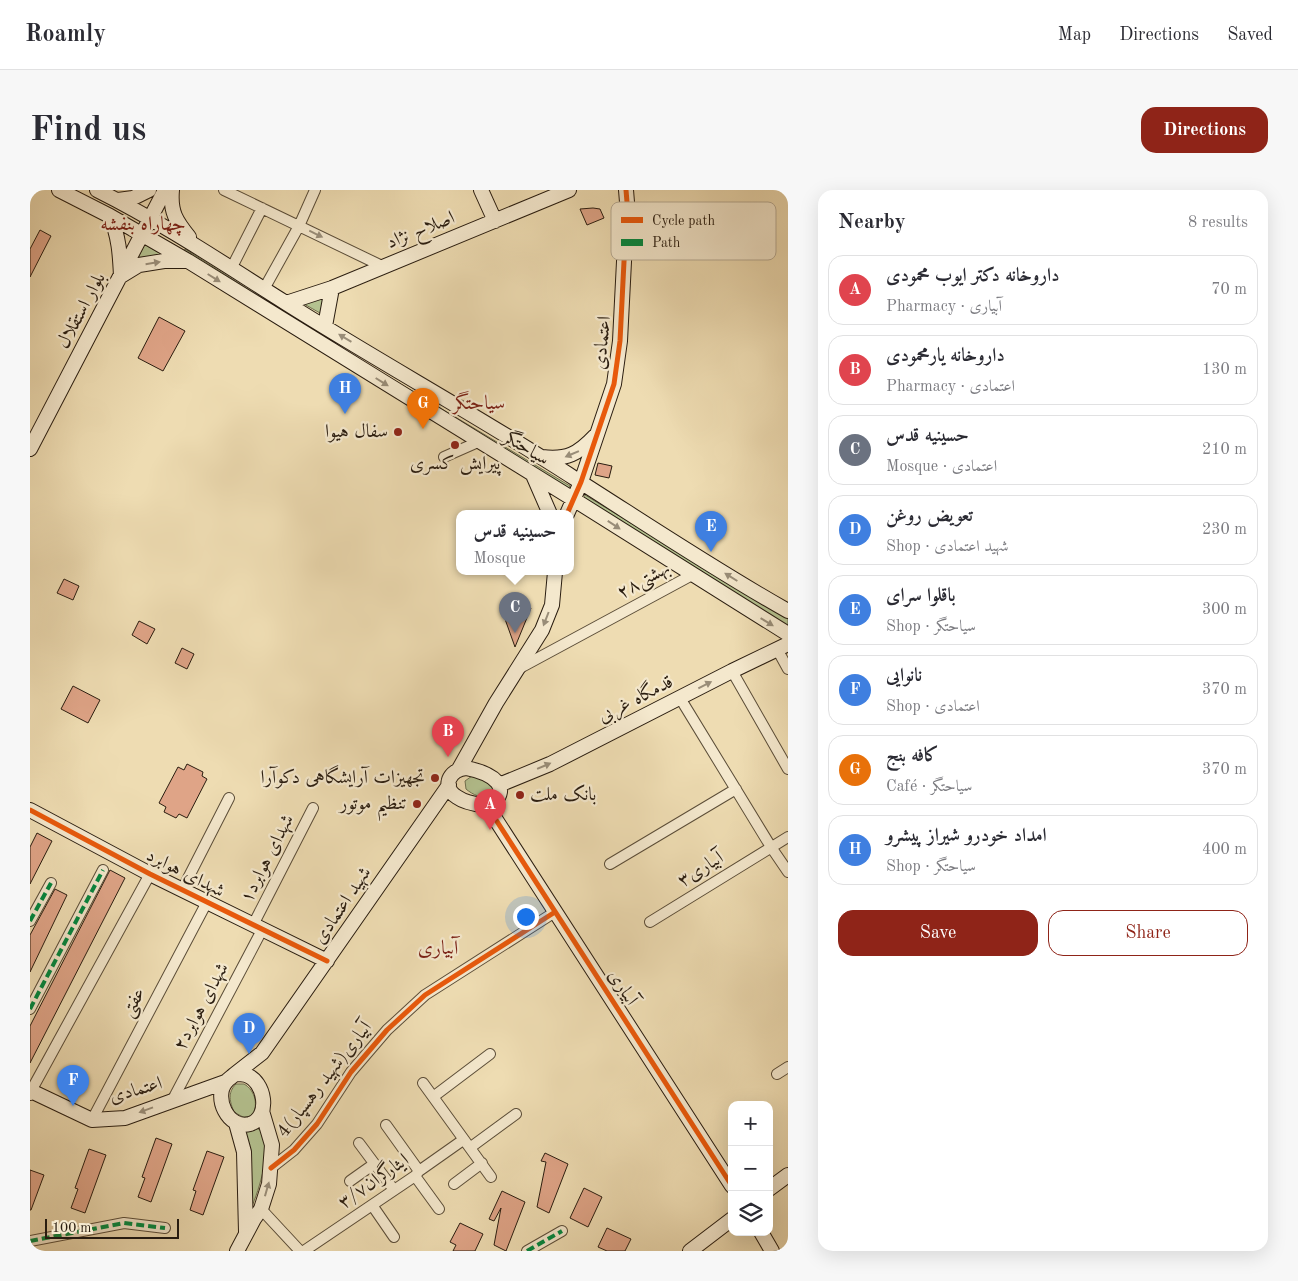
<!DOCTYPE html>
<html lang="en">
<head>
<meta charset="utf-8">
<style>
  :root { --surface:#fff; --page:#f7f7f7; --text:#2b2b33; --muted:#7c7c81; --line:#e1e1e2; --accent:#8f2418 }
  body { margin:0; font-family:"Old Standard TT",Amiri,serif; background:var(--page); color:var(--text) }
  .controls { position:absolute; right:15px; bottom:15px; display:grid; overflow:hidden; border-radius:10px; box-shadow:0 5px 20px #0002 }
  .controls button { width:45px; height:45px; display:grid; place-items:center; padding:0; border:0; border-bottom:1px solid var(--line); background:var(--surface); color:var(--text); font:25px sans-serif }
  .scale { position:absolute; left:15px; bottom:12px; width:134px; box-sizing:border-box; padding-left:5px; border:2px solid #2a1d10; border-top:0; font-size:14px; line-height:18px; white-space:nowrap; color:#2a1d10; -webkit-text-stroke:4px #f4e8cd; paint-order:stroke }
  .you { position:absolute; left:495px; top:726px; width:18px; height:18px; margin:-12px; border:4px solid #fff; border-radius:50%; background:#1a73e8; box-shadow:0 0 0 8px #1a73e833 }
  .badge { display:grid; place-items:center; width:32px; height:32px; border-radius:50%; background:var(--accent); color:#fff; font-size:16px; font-weight:700 }
  .pin { position:absolute; translate:-50% -41px; filter:drop-shadow(0 1px 2px #0008) }
  .pin::after { content:''; position:absolute; top:26px; width:18px; height:15px; background:inherit; clip-path:polygon(0 0,100% 0,50% 100%) }
  .popup { position:absolute; left:426px; top:320px; width:118px; height:65px; box-sizing:border-box; display:grid; place-content:center; border-radius:10px; background:var(--surface); filter:drop-shadow(0 1px 4px #0005); font-size:16px; white-space:nowrap; color:var(--muted) }
  .popup b { font-size:19px; color:var(--text) }
  .popup::after { content:''; position:absolute; left:50%; top:100%; margin-left:-10px; border:10px solid transparent; border-top-color:var(--surface) }
  .list { margin:0; padding:0; list-style:none }
  h2 { display:flex; justify-content:space-between; align-items:center; height:65px; margin:0; padding:0 20px; font-size:21px }
  h2 small { font-size:16px; font-weight:400; color:var(--muted) }
  .list li { display:grid; grid-template-columns:32px 1fr auto; gap:15px; align-items:center; box-sizing:border-box; height:70px; margin:0 10px 10px; padding:0 10px; border:1px solid var(--line); border-radius:15px }
  .list b { display:block; font-size:19px; white-space:nowrap }
  .list p { margin:0; font-size:16px; white-space:nowrap; color:var(--muted) }
  .list em { font-size:16px; font-style:normal; color:var(--muted) }
  .actions { display:flex; gap:10px; padding:15px 20px }
  .actions a { flex:1; padding:11px 0; border:1px solid var(--accent); border-radius:15px; text-align:center; font-size:18px; color:var(--accent) }
  .actions .main { background:var(--accent); color:#fff }
  .icon { flex:none; width:28px; height:28px; fill:none; stroke:currentColor; stroke-width:2; stroke-linecap:round; stroke-linejoin:round }
  .map { position:relative; flex:none; width:758px; height:1061px; overflow:hidden; border-radius:15px }
  header { display:flex; align-items:center; gap:30px; box-sizing:border-box; height:70px; padding:0 25px; background:var(--surface); border-bottom:1px solid var(--line) }
  header strong { font-size:24px }
  nav { display:flex; gap:28px; margin-inline-start:auto; font-size:18px }
  .intro { display:flex; align-items:center; justify-content:space-between; box-sizing:border-box; height:120px; padding:0 30px }
  h1 { margin:0; font-size:35px }
  .button { padding:12px 22px; border-radius:15px; background:var(--accent); color:#fff; font-size:18px; font-weight:700 }
  main { display:flex; gap:30px; padding:0 30px }
  aside { flex:1; background:var(--surface); border-radius:15px; box-shadow:0 5px 20px #0002 }
  .map>svg:first-child { display:block }
  .green { fill:#b4c290; stroke:#6f7050 }
  .building { fill:#dfa487; stroke:#2a1d10 }
  .lines { fill:none; stroke-linecap:round; stroke-linejoin:round }
  .street-casing { stroke:#5b4d38; stroke-width:12 }
  .secondary-casing { stroke:#2a1d10; stroke-width:16 }
  .street { stroke:#f4e8cd; stroke-width:10 }
  .secondary { stroke:#f4e8cd; stroke-width:14 }
  .quiet { stroke:#00873e; stroke-width:4; stroke-dasharray:8 4; stroke-linecap:butt }
  .cycleway-casing { stroke:#f4e8cd; stroke-width:8 }
  .cycleway { stroke:#e8590c; stroke-width:5 }
  .oneway { fill:#998d78 }
  .poi-dot { fill:#8f2418; stroke:#f4e8cd; stroke-width:2 }
  .labels { text-anchor:middle; dominant-baseline:central; stroke-width:4.5; stroke-linejoin:round; paint-order:stroke }
  .street-label { font-size:19px; fill:#2a1d10; stroke:#f4e8cd }
  .poi-label { font-size:19px; fill:#2a1d10; stroke:#f4e8cd; text-anchor:end }
  .neighbourhood-label { font-size:20px; fill:#7a1f14; stroke:#f4e8cd }
  .key { fill:#f4e8cd; stroke:#b7ab94; stroke-width:1 }
  .key-label { font-size:14px; fill:#2a1d10 }
</style>
</head>
<body>
<header>
<strong>Roamly</strong>
<nav><a>Map</a><a>Directions</a><a>Saved</a></nav>
</header>
<div class="intro"><h1>Find us</h1><a class="button">Directions</a></div>
<main>
<div class="map">
<svg width="758" height="1061" viewBox="0 0 758 1061">
  <rect width="100%" height="100%" fill="#eedcb2"/>
  <filter id="stains"><feTurbulence type="fractalNoise" baseFrequency=".004" numOctaves="4"/><feColorMatrix values="0 0 0 0 .2 0 0 0 0 .09 0 0 0 0 .02 0 0 0 .5 -.17"/></filter>
  <radialGradient id="worn" r=".72"><stop offset=".6" stop-color="#630" stop-opacity="0"/><stop offset="1" stop-color="#630" stop-opacity=".3"/></radialGradient>
  <path class="green" d="M 114,54 L 138,68 L 104,73 Z
    M 155,59 L 314,160 L 540,296 L 537,300 L 154,62 Z
    M 297,105 L 290,123 L 274,114 Z
    M 555,305 L 758,429 L 758,436 L 553,309 Z
    M 442,586 L 453,588 L 462,595 L 464,601 L 461,606 C 452,609 443,605 436,599 L 435,591 Z
    M 206,894 L 214,894 C 225,900 230,917 220,927 L 213,927 L 204,922 C 200,912 197,903 206,894 Z
    M 220,937 C 252,936 227,1006 220,1021 L 215,942 Z"/>
  <path class="building" d="M 563,18 L 570,19 L 574,28 L 557,35 L 550,19 Z
    M 10,40 L 21,46 L 0,87 L 0,59 Z
    M 129,127 L 155,141 L 133,181 L 108,168 Z
    M 568,273 L 582,276 L 579,288 L 565,285 Z
    M 34,389 L 49,396 L 43,410 L 27,403 Z
    M 501,418 L 485,457 L 475,429 Z
    M 109,431 L 125,439 L 117,454 L 102,445 Z
    M 152,458 L 164,464 L 157,479 L 145,473 Z
    M 43,496 L 70,510 L 58,533 L 31,519 Z
    M 157,574 L 173,582 L 172,586 L 177,589 L 157,628 L 149,624 L 146,628 L 134,622 L 136,617 L 129,613 L 148,577 L 154,580 Z
    M 7,643 L 22,651 L 0,694 L 0,657 Z
    M 80,680 L 95,688 L 0,873 L 0,836 Z
    M 25,699 L 37,705 L 0,782 L 0,745 Z
    M 126,948 L 142,954 L 121,1012 L 108,1007 L 115,988 L 112,987 Z
    M 59,959 L 76,965 L 55,1023 L 41,1018 L 48,999 L 45,998 Z
    M 177,961 L 194,967 L 173,1025 L 160,1020 L 166,1001 L 163,1000 Z
    M 515,963 L 538,974 L 519,1023 L 507,1017 L 516,972 L 511,971 Z
    M 0,980 L 14,985 L 1,1020 L 0,1020 Z
    M 554,998 L 572,1007 L 558,1037 L 540,1028 Z
    M 472,1001 L 495,1012 L 476,1061 L 464,1055 L 471,1018 L 464,1031 L 459,1029 Z
    M 430,1033 L 453,1044 L 445,1061 L 423,1061 L 426,1055 L 420,1052 Z
    M 577,1038 L 601,1049 L 595,1061 L 577,1061 L 568,1057 Z"/>
  <g class="lines">
    <g class="street-casing">
      <path id="street" d="M 194,0 L 354,77
        M 202,77 L 232,18
        M 234,99 L 269,36 L 285,0
        M 414,267 L 448,252
        M 747,459 L 758,479
        M 488,479 L 662,385
        M 702,481 L 758,579
        M 650,508 L 741,657 L 758,682
        M 580,674 L 706,599
        M 152,700 L 199,608
        M 0,731 L 21,693
        M 620,732 L 758,647
        M 223,735 L 283,618
        M 0,819 L 73,680
        M 747,884 L 758,877
        M 393,893 L 461,987
        M 1,901 L 120,684
        M 403,907 L 460,864
        M 142,911 L 232,740
        M 62,930 L 177,712
        M 356,935 L 389,981
        M 329,953 L 364,1000
        M 441,957 L 486,924
        M 241,978 L 264,960 L 287,934 L 321,882 L 357,840 L 395,805 L 525,722
        M 385,986 L 409,1019
        M 320,991 L 344,974
        M 424,994 L 452,973
        M 342,1015 L 364,1047
        M 231,1019 L 270,1061
        M 0,1051 L 94,1033 L 135,1038
        M 274,1061 L 385,986 L 389,981 L 433,950
        M 497,1061 L 532,1041"/>
    </g>
    <g class="secondary-casing">
      <path id="secondary" d="M 29,0 L 80,26 L 158,71 L 543,309 L 758,444
        M 67,0 C 133,33 194,74 256,113 C 351,173 450,227 544,288 C 615,333 685,380 758,421
        M 142,0 C 140,22 146,31 159,47
        M 451,0 L 465,31
        M 88,10 L 103,8 L 119,0
        M 80,26 C 89,46 90,65 91,86 L 109,75 L 134,71 L 156,71
        M 256,113 L 302,98 L 539,0
        M 295,136 L 302,98
        M 0,259 L 135,0
        M 512,267 C 537,270 548,264 565,246
        M 503,285 L 520,324
        M 537,324 L 551,292 L 584,194 L 590,151 L 597,12 L 596,0
        M 436,578 C 446,580 460,584 467,592 C 476,602 464,617 453,615 C 444,614 434,612 427,607 C 411,597 419,580 436,578 Z
        M 429,579 L 466,513 L 512,440 L 522,415 L 525,382
        M 469,595 L 520,574 L 702,481 L 758,454
        M 457,616 L 702,996
        M 0,620 L 120,684 L 297,771
        M 205,884 L 232,863 L 419,595
        M 205,884 C 209,884 213,884 216,885 C 235,891 241,927 220,934 C 198,940 183,907 196,892 C 198,889 202,887 205,884 Z
        M 0,903 L 1,901 L 62,930 L 95,928 L 195,892
        M 206,933 L 214,962 L 216,1042
        M 739,999 L 758,985
        M 731,1042 L 742,1061
        M 207,1061 L 224,1029 L 231,1019 L 239,994 L 242,955 L 232,921
        M 660,1061 L 702,1029"/>
    </g>
    <use href="#street" class="street"/>
    <use href="#secondary" class="secondary"/>
    <path class="quiet" d="M 0,731 L 21,693
      M 0,819 L 73,680
      M 0,1051 L 94,1033 L 135,1038
      M 497,1061 L 532,1041"/>
    <g class="cycleway-casing">
      <path id="cycleway" d="M 537,324 L 551,292 L 584,194 L 590,151 L 597,12 L 596,0
        M 457,616 L 702,996
        M 0,620 L 120,684 L 297,771
        M 241,978 L 264,960 L 287,934 L 321,882 L 357,840 L 395,805 L 525,722"/>
    </g>
    <use href="#cycleway" class="cycleway"/>
  </g>
  <defs><path id="oneway-solid" d="M-6-.8H1V-3.2L6.5 0L1 3.2V.8H-6Z" transform="scale(1.25)"/></defs>
  <g class="oneway">
    <use href="#oneway-solid" transform="translate(286 44) rotate(26)"/>
    <use href="#oneway-solid" transform="translate(123 73) rotate(-9)"/>
    <use href="#oneway-solid" transform="translate(184 88) rotate(32)"/>
    <use href="#oneway-solid" transform="translate(315 148) rotate(-149)"/>
    <use href="#oneway-solid" transform="translate(352 192) rotate(32)"/>
    <use href="#oneway-solid" transform="translate(542 264) rotate(157)"/>
    <use href="#oneway-solid" transform="translate(584 335) rotate(33)"/>
    <use href="#oneway-solid" transform="translate(701 387) rotate(-148)"/>
    <use href="#oneway-solid" transform="translate(516 429) rotate(111)"/>
    <use href="#oneway-solid" transform="translate(737 432) rotate(31)"/>
    <use href="#oneway-solid" transform="translate(675 495) rotate(-27)"/>
    <use href="#oneway-solid" transform="translate(514 576) rotate(-23)"/>
    <use href="#oneway-solid" transform="translate(116 920) rotate(160)"/>
    <use href="#oneway-solid" transform="translate(237 999) rotate(-74)"/>
  </g>
  <g class="poi-dot">
    <circle cx="368" cy="242" r="5"/>
    <circle cx="425" cy="255" r="5"/>
    <circle cx="405" cy="588" r="5"/>
    <circle cx="490" cy="605" r="5"/>
    <circle cx="387" cy="614" r="5"/>
  </g>
  <g class="labels">
    <g class="street-label">
      <text transform="translate(391 41) rotate(-22)">اصلاح نژاد</text>
      <text transform="translate(52 121) rotate(-62)">بلوار استقلال</text>
      <text transform="translate(573 153) rotate(-84)">اعتمادی</text>
      <text transform="translate(496 259) rotate(31)">سیاحتگر</text>
      <text transform="translate(614 391) rotate(-29)">۲۸بهشتی</text>
      <text transform="translate(606 510) rotate(-27)">قدمگاه غربی</text>
      <text transform="translate(238 669) rotate(-63)">شهدای هوابرد۱</text>
      <text transform="translate(671 680) rotate(-32)">آبیاری۳</text>
      <text transform="translate(155 684) rotate(27)">شهدای هوابرد</text>
      <text transform="translate(313 716) rotate(-56)">شهید اعتمادی</text>
      <text transform="translate(592 798) rotate(57)">آبیاری</text>
      <text transform="translate(104 813) rotate(-62)">عفتی</text>
      <text transform="translate(172 817) rotate(-62)">شهدای هوابرد۲</text>
      <text transform="translate(295 890) rotate(-52)">4آبیاری(شهید رهسپار)</text>
      <text transform="translate(106 901) rotate(-16)">اعتمادی</text>
      <text transform="translate(344 992) rotate(-35)">ایثارگران۳/۷</text>
    </g>
    <g class="poi-label">
      <text x="358" y="242">سفال هیوا</text>
      <text x="425" y="274" text-anchor="middle">پیرایش کسری</text>
      <text x="395" y="588">تجهیزات آرایشگاهی دکوآرا</text>
      <text x="500" y="605" text-anchor="start">بانک ملت</text>
      <text x="377" y="614">تنظیم موتور</text>
    </g>
    <g class="neighbourhood-label">
      <text x="113" y="35">چهاراه بنفشه</text>
      <text x="449" y="214">سیاحتگر</text>
      <text x="408" y="759">آبیاری</text>
    </g>
  </g>
  <rect x="581" y="12" width="165" height="58" rx="8" class="key"/>
  <rect x="591" y="27" width="22" height="6" fill="#e8590c"/>
  <rect x="591" y="49" width="22" height="7" fill="#00873e"/>
  <g class="key-label">
    <text x="622" y="35">Cycle path</text>
    <text x="622" y="57">Path</text>
  </g>
  <rect width="100%" height="100%" filter="url(#stains)"/>
  <rect width="100%" height="100%" fill="url(#worn)"/>
</svg>
<div class="controls">
<button>+</button>
<button>−</button>
<button><svg class="icon" aria-label="layers" viewBox="0 0 24 24"><path d="M12 4l9 5-9 5-9-5zM3 14l9 5 9-5"/></svg></button>
</div>
<div class="scale">100 m</div>
<div class="you"></div>
<div class="pin badge" style="left:460px;top:640px;background:#e0444e">A</div>
<div class="pin badge" style="left:418px;top:567px;background:#e0444e">B</div>
<div class="pin badge" style="left:485px;top:443px;background:#6b7280">C</div>
<div class="popup"><b>حسینیه قدس</b>Mosque</div>
<div class="pin badge" style="left:219px;top:864px;background:#3f7fe0">D</div>
<div class="pin badge" style="left:681px;top:362px;background:#3f7fe0">E</div>
<div class="pin badge" style="left:43px;top:916px;background:#3f7fe0">F</div>
<div class="pin badge" style="left:393px;top:239px;background:#e8710a">G</div>
<div class="pin badge" style="left:315px;top:224px;background:#3f7fe0">H</div>
</div>
<aside>
<h2>Nearby<small>8 results</small></h2>
<ul class="list">
<li><span class="badge" style="background:#e0444e">A</span><div><b>داروخانه دکتر ایوب محمودی</b><p>Pharmacy · آبیاری</p></div><em>70 m</em></li>
<li><span class="badge" style="background:#e0444e">B</span><div><b>داروخانه یارمحمودی</b><p>Pharmacy · اعتمادی</p></div><em>130 m</em></li>
<li><span class="badge" style="background:#6b7280">C</span><div><b>حسینیه قدس</b><p>Mosque · اعتمادی</p></div><em>210 m</em></li>
<li><span class="badge" style="background:#3f7fe0">D</span><div><b>تعویض روغن</b><p>Shop · شهید اعتمادی</p></div><em>230 m</em></li>
<li><span class="badge" style="background:#3f7fe0">E</span><div><b>باقلوا سرای</b><p>Shop · سیاحتگر</p></div><em>300 m</em></li>
<li><span class="badge" style="background:#3f7fe0">F</span><div><b>نانوایی</b><p>Shop · اعتمادی</p></div><em>370 m</em></li>
<li><span class="badge" style="background:#e8710a">G</span><div><b>کافه بنج</b><p>Café · سیاحتگر</p></div><em>370 m</em></li>
<li><span class="badge" style="background:#3f7fe0">H</span><div><b>امداد خودرو شیراز پیشرو</b><p>Shop · سیاحتگر</p></div><em>400 m</em></li>
</ul>
<div class="actions"><a class="main">Save</a><a>Share</a></div>
</aside>
</main>
</body>
</html>
